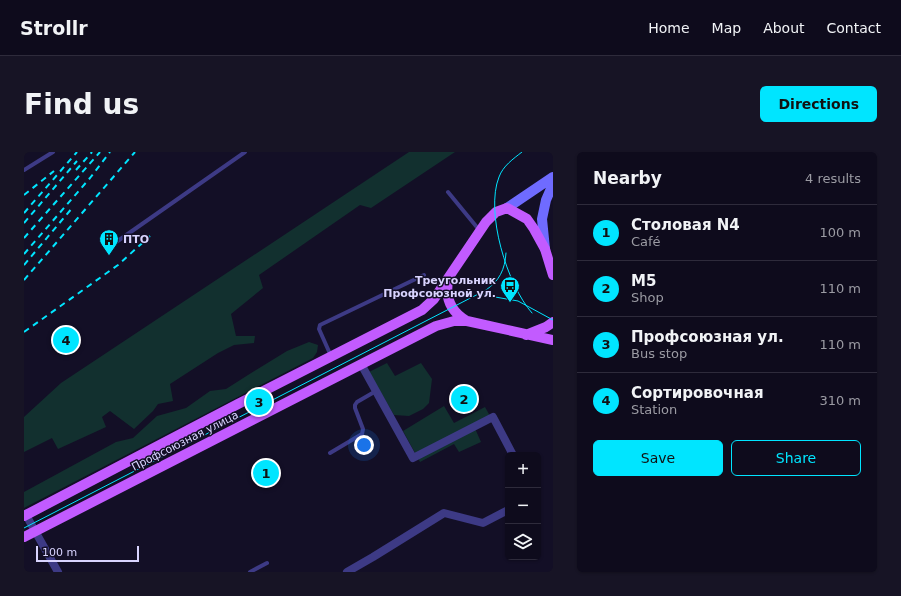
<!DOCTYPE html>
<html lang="en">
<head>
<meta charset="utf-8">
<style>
  :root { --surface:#0e0b1c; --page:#171425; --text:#f1f3f6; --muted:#9b9ba3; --line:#2e2b3b; --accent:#00e5ff }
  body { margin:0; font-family:"DejaVu Sans",sans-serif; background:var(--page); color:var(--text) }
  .controls { position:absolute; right:12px; bottom:12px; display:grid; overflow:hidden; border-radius:6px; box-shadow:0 1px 3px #0004 }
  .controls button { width:36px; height:36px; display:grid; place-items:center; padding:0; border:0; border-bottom:1px solid var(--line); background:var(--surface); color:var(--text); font:20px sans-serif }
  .scale { position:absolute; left:12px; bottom:10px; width:103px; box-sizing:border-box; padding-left:4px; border:2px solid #d9d4ff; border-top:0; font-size:11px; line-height:14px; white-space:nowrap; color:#d9d4ff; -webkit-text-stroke:3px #130f26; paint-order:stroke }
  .you { position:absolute; left:340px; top:293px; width:14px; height:14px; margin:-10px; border:3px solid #fff; border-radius:50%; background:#1a73e8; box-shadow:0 0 0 6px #1a73e833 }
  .badge { display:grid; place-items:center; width:26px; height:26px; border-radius:50%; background:var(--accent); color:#111; font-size:13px; font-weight:700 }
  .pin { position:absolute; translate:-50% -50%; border:2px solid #fff; box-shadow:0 1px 4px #0006 }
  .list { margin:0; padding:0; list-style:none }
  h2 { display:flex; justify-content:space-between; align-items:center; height:52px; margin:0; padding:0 16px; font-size:17px }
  h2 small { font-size:13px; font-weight:400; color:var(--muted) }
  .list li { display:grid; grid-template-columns:26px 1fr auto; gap:12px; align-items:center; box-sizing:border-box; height:56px; padding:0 16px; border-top:1px solid var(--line) }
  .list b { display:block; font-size:15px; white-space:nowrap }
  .list p { margin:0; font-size:13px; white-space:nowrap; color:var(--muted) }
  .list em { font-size:13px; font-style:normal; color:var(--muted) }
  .actions { display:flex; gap:8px; padding:12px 16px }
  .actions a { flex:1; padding:9px 0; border:1px solid var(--accent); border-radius:6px; text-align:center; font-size:14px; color:var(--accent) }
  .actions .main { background:var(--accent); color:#111 }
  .icon { flex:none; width:22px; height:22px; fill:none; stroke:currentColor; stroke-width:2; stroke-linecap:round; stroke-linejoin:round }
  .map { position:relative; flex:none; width:529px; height:420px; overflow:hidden; border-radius:6px }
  header { display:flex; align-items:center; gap:24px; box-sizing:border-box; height:56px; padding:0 20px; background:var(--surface); border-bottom:1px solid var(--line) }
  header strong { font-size:19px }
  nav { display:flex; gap:22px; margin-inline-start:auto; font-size:14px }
  .intro { display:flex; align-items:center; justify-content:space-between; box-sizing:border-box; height:96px; padding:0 24px }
  h1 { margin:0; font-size:28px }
  .button { padding:10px 18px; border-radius:6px; background:var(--accent); color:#111; font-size:14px; font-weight:700 }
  main { display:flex; gap:24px; padding:0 24px }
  aside { flex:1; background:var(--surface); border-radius:6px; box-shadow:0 1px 3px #0004 }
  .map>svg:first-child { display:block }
  .green { fill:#12302f }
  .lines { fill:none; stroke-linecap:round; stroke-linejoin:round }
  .service { stroke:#3d3a85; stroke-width:4 }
  .minor { stroke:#3d3a85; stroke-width:8 }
  .secondary { stroke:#6f6bff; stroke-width:10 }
  .primary { stroke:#c25bff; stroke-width:10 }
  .tram { stroke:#00e5ff; stroke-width:1 }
  .rail { stroke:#00e5ff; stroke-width:2; stroke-dasharray:6 5; stroke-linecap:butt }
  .labels { text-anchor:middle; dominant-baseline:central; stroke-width:3; stroke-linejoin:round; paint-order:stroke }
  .poi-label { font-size:11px; font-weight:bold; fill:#d9d4ff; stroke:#130f26; text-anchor:start }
  .street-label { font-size:11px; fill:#d9d4ff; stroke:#130f26 }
</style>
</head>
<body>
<header>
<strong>Strollr</strong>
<nav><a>Home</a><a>Map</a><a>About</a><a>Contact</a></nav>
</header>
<div class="intro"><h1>Find us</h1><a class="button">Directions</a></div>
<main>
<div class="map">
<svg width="529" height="420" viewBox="0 0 529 420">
  <rect width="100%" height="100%" fill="#130f26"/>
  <path class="green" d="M 385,0 L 431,0 L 347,56 L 336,53 L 235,123 L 239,136 L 207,162 L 212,184 L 231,184 L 230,191 L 210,193 L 194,201 L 146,232 L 149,249 L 134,252 L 129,259 L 110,277 L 86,259 L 78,265 L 82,275 L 34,297 L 28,286 L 0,300 L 0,265 L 37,231 Z
    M 285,190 L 294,193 L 293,200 L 289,206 L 0,356 L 0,340 L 92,290 L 109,286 L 133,264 L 162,256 L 186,239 L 202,237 L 224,223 L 263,199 Z
    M 363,211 L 371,224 L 397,211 L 408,227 L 405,251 L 399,257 L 385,264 L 370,263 L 345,220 Z
    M 420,254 L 430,271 L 461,255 L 466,264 L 449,272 L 457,290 L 435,300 L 430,292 L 396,310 L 379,279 Z"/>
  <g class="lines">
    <path class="service" d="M 0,18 L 29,0
      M 424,40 L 456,79
      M 88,93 L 221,0
      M 307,204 L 295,177 L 296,173 L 400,123
      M 306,301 L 338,282 L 339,277 L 331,256 L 331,253 L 333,250 L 352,239
      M 226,420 L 243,411"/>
    <path class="minor" d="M 337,212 L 389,306 L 469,265 L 489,303
      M 2,363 L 34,420
      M 323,420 L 349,405 L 420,361 L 459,371 L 484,358"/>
    <path class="secondary" d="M 483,56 L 529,25
      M 521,97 L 518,67 L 522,48 L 529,32"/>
    <path class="primary" d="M 424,129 C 421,147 427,160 443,169 L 529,188
      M 502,183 L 522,175 L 529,170
      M 0,364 L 214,252 L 398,158 L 410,147 L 462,70 L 472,60 L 483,56 L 503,67 L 510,77 L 521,97 L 529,123
      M 0,385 L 412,174 L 430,169 L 443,169"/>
    <path class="tram" d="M 498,0 C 489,7 479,14 475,25 C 461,60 483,133 508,161
      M 454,142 L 494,149 L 529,168
      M 0,376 L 462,138 C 475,129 481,118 482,101"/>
    <path class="rail" d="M 52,18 L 68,0
      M 0,43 L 30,19
      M 0,61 L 53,0
      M 0,71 L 53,9
      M 0,86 L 76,0
      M 0,102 L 66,26 L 86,0
      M 0,113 L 49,55
      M 0,128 L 111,0
      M 0,180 L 94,113 L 126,84"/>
  </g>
  <defs>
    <g id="building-pin" transform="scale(1)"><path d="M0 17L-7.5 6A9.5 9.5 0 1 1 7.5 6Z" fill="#00e5ff" stroke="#130f26"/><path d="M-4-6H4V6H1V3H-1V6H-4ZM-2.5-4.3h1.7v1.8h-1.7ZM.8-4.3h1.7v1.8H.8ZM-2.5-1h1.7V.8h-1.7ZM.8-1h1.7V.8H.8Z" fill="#111"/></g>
    <g id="bus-pin" transform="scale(1)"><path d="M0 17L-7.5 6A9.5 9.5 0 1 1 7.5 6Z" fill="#00e5ff" stroke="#130f26"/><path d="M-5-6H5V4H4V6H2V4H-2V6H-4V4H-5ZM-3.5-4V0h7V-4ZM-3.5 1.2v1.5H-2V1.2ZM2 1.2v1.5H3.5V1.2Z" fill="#111"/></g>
  </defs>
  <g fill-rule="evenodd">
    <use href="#building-pin" x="85" y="87"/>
    <use href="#bus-pin" x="486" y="134"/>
  </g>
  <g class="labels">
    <g class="poi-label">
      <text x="99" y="87">ПТО</text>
      <text x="472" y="128" text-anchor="end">Треугольник<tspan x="472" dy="13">Профсоюзной ул.</tspan></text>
    </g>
    <g class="street-label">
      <text transform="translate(161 289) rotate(-27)">Профсоюзная улица</text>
    </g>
  </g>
</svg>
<div class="controls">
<button>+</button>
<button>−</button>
<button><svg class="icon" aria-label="layers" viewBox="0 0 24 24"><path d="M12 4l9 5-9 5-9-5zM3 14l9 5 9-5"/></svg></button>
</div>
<div class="scale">100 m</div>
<div class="you"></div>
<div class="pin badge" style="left:242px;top:321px">1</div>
<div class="pin badge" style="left:440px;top:247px">2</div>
<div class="pin badge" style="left:235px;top:250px">3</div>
<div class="pin badge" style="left:42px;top:188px">4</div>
</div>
<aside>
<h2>Nearby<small>4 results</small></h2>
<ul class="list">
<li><span class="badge">1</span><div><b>Столовая N4</b><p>Café</p></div><em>100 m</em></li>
<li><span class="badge">2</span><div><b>М5</b><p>Shop</p></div><em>110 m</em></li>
<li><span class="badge">3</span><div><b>Профсоюзная ул.</b><p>Bus stop</p></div><em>110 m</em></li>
<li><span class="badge">4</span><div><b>Сортировочная</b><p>Station</p></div><em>310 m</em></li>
</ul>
<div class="actions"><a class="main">Save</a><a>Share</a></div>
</aside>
</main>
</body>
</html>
